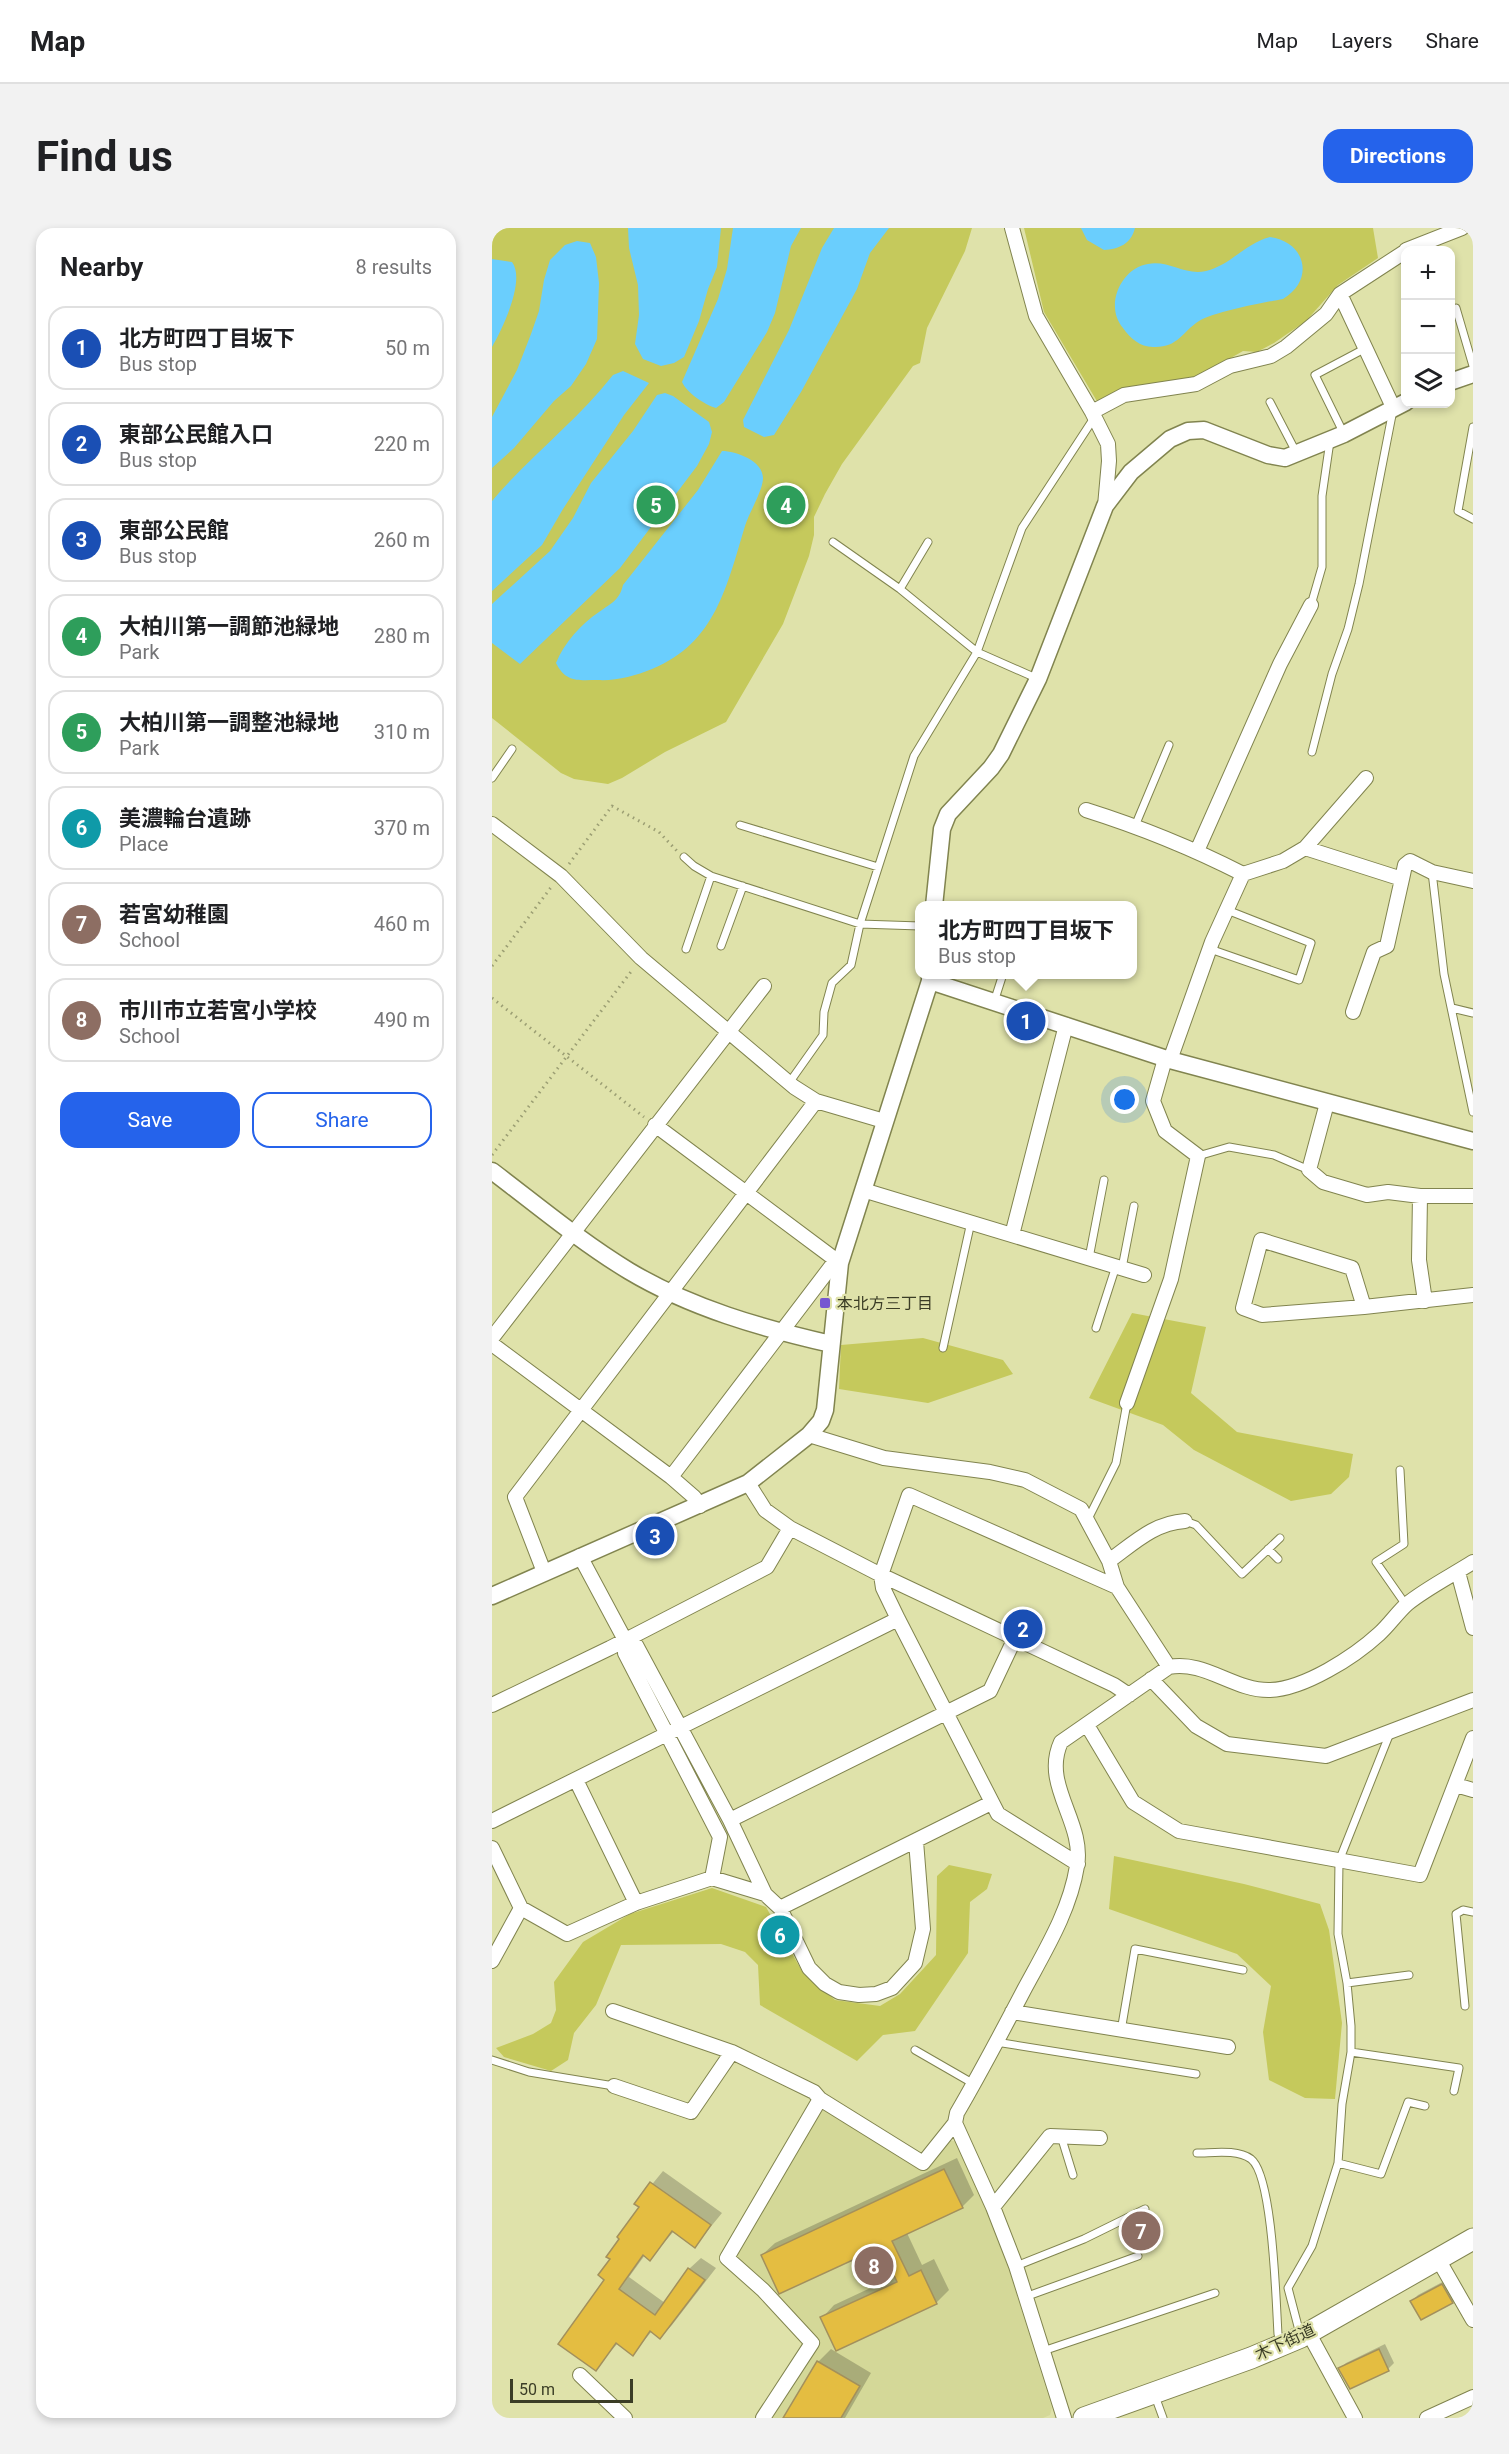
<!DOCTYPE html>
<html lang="en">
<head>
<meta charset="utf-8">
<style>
  :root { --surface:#fff; --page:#f2f2f2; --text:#202124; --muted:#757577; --line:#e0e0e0; --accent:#2563eb }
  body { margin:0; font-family:Roboto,"Noto Sans JP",sans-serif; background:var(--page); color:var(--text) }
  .controls { position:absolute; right:18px; top:18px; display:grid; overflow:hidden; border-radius:12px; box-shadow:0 3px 9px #0003 }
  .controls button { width:54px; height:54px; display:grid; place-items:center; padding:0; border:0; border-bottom:2px solid var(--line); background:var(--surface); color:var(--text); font:30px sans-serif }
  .scale { position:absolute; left:18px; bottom:15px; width:123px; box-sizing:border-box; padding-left:6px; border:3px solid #3b3d26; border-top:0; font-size:16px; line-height:21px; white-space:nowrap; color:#3b3d26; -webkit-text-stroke:4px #dfe2aa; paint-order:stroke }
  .you { position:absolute; left:633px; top:872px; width:21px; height:21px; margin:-15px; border:4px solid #fff; border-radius:50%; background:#1a73e8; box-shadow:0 0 0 9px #1a73e833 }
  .badge { display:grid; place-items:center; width:39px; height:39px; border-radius:50%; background:var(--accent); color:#fff; font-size:20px; font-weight:700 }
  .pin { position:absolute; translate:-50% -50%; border:3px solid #fff; box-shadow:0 2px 6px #0006 }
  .popup { position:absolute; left:423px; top:673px; width:222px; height:78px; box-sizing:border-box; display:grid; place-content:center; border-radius:12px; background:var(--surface); filter:drop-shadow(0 2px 4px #0005); font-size:20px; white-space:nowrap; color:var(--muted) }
  .popup b { font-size:22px; color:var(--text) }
  .popup::after { content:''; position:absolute; left:50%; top:100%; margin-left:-12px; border:12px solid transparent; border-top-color:var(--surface) }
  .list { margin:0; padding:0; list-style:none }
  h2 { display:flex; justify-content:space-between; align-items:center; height:78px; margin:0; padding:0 24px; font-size:26px }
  h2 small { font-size:20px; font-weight:400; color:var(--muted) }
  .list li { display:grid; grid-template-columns:39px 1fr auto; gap:18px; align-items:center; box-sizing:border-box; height:84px; margin:0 12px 12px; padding:0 12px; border:2px solid var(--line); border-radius:18px }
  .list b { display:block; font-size:22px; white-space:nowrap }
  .list p { margin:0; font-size:20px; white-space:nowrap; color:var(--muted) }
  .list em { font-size:20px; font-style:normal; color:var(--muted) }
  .actions { display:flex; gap:12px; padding:18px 24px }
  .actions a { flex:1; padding:14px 0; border:2px solid var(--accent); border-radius:18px; text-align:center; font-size:21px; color:var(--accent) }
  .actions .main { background:var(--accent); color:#fff }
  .icon { flex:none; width:33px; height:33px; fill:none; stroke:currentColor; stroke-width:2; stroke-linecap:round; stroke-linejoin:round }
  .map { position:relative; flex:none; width:981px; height:2190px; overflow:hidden; border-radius:18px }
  header { display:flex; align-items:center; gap:36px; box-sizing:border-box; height:84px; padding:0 30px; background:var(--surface); border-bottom:2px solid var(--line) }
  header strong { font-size:28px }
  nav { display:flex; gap:33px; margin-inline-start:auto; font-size:21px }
  .intro { display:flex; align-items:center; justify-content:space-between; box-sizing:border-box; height:144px; padding:0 36px }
  h1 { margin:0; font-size:42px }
  .button { padding:15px 27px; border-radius:18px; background:var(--accent); color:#fff; font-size:21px; font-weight:700 }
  main { display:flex; gap:36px; padding:0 36px }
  aside { flex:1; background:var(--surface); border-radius:18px; box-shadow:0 3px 9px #0003 }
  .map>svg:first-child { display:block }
  .built { fill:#d4d898 }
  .green { fill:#c5c95c }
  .water { fill:#6acefd }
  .shadow { fill:#0003 }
  .building { fill:#e4bd41; stroke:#a3905c; stroke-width:1.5 }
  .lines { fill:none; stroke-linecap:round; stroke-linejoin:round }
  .service-casing { stroke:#81844f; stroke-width:9 }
  .minor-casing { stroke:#81844f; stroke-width:16 }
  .tertiary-casing { stroke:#81844f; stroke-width:19 }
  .primary-casing { stroke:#81844f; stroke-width:23 }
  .path { stroke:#9b9e73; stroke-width:3; stroke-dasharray:1.5 4.5; stroke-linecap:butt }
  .service { stroke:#fff; stroke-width:7 }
  .minor { stroke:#fff; stroke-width:14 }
  .tertiary { stroke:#fff; stroke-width:16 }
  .primary { stroke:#fff; stroke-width:21 }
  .poi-dot { fill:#7657d1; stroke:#dfe2aa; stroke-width:2 }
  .labels { text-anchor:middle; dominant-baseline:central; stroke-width:4.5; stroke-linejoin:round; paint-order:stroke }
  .poi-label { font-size:16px; fill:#3b3d26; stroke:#dfe2aa; text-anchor:start }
  .street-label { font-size:16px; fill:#3b3d26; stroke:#dfe2aa }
</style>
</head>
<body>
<header>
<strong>Map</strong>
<nav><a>Map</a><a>Layers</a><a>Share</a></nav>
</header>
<div class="intro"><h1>Find us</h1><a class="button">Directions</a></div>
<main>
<aside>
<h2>Nearby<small>8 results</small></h2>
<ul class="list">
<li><span class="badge" style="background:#1a4fb4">1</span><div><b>北方町四丁目坂下</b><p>Bus stop</p></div><em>50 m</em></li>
<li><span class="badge" style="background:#1a4fb4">2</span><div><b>東部公民館入口</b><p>Bus stop</p></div><em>220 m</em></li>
<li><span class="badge" style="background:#1a4fb4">3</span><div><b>東部公民館</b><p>Bus stop</p></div><em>260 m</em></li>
<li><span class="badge" style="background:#2e9e5b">4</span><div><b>大柏川第一調節池緑地</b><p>Park</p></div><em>280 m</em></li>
<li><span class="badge" style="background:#2e9e5b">5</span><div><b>大柏川第一調整池緑地</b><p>Park</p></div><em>310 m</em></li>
<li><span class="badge" style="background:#0f9aa8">6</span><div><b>美濃輪台遺跡</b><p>Place</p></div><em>370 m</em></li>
<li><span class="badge" style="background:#8d6e63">7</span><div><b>若宮幼稚園</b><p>School</p></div><em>460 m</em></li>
<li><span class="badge" style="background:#8d6e63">8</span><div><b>市川市立若宮小学校</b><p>School</p></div><em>490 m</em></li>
</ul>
<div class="actions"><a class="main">Save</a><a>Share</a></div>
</aside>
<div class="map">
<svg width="981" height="2190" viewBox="0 0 981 2190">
  <rect width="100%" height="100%" fill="#dfe2aa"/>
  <path class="built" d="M 334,1882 L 429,1940 L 455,1913 L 463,1913 L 494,1980 L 517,2042 L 560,2180 L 558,2187 L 551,2190 L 279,2190 L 326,2112 L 274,2058 L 245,2034 L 244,2026 L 326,1883 Z"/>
  <path class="green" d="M 0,0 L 480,0 L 473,23 L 435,100 L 428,135 L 421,138 L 397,171 L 350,236 L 333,266 L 322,289 L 322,307 L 317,328 L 291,396 L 234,494 L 173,524 L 130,550 L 116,556 L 82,551 L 69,545 L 0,490 Z
    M 532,0 L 881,0 L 886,30 L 846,57 L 814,93 L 782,115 L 765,124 L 751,123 L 704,150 L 633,160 L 606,175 L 552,84 Z
    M 640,1085 L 714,1099 L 699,1165 L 745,1204 L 861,1226 L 857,1249 L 839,1266 L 799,1273 L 702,1222 L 671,1197 L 597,1170 Z
    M 431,1110 L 511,1132 L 521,1146 L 436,1175 L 347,1161 L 349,1117 Z
    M 622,1628 L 752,1656 L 828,1676 L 837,1702 L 850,1795 L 843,1871 L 813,1870 L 777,1852 L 771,1804 L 779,1758 L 745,1726 L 617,1681 Z
    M 457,1637 L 500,1646 L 495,1661 L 478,1674 L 476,1725 L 423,1803 L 391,1807 L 365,1833 L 268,1777 L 266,1737 L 253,1724 L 229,1716 L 129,1717 L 104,1777 L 82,1805 L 76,1832 L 59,1843 L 12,1829 L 4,1820 L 41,1806 L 59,1795 L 64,1782 L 62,1754 L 91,1714 L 138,1686 L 220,1660 L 274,1679 L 311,1745 L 343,1772 L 388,1778 L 408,1766 L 444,1727 L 445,1648 Z"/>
  <path class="water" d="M 136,0 L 229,0 L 225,39 L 216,61 L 207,93 L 192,129 L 182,135 L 169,138 L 151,131 L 143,116 L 147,87 L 146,57 L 137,20 Z
    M 241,0 L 309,0 L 299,18 L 283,85 L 275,104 L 232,174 L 224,180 C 213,177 195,165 190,154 L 226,71 L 235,41 Z
    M 342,0 L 397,0 L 378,25 L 365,61 L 309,164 L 282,207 L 272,209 L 252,199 L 251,192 L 297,102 L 330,20 Z
    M 589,0 L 643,0 C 639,16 627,21 612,22 L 595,12 Z
    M 778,9 C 814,14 823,52 791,71 C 770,75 725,83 707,93 C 690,104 686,120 661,119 C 648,119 638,110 631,100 C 612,78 629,40 656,36 C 677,32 693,48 714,43 C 739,37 752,16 778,9 Z
    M 85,13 L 98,15 L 104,29 L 107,55 L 105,111 L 94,136 L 79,158 L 62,173 L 22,220 L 0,240 L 0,189 L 25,142 L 39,106 L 47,83 L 52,52 L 58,32 L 73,17 Z
    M 0,31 L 20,34 C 34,52 10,102 0,119 Z
    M 131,143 L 157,155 L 132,187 L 71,281 L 50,317 L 0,363 L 0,273 C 38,228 85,193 121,147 Z
    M 173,165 L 181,168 L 217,194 L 220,204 L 217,216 L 205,238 L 128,340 L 28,436 L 0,415 L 0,376 L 58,323 L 81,290 L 99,255 L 141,203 L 165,167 Z
    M 230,223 C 244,223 272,233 271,251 C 270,264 257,285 253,298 C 235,357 224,415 160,441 C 143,448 124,453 106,452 C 86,452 74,455 64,435 C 72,415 89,396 107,384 C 119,375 127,373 131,357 L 206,262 Z"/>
  <path class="shadow" d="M 465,1930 L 482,1967 L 470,1979 L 415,2005 L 430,2037 L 442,2031 L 457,2062 L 444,2075 L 330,2090 L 342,2077 L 404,2048 L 389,2017 L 270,2027 L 283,2015 Z
    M 171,1943 L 230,1985 L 203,2018 L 182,2003 L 158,2031 L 153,2027 L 137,2049 L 173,2075 L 197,2041 L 209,2030 L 224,2040 L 180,2097 L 168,2109 L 160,2103 L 141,2126 L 126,2115 L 103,2141 L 115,2052 L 120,2031 L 149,1979 L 144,1976 Z
    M 956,2051 L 966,2068 L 960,2074 L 920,2073 L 926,2067 Z
    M 893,2116 L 902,2135 L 896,2141 L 858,2159 L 848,2141 L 854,2135 Z
    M 339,2121 L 379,2145 L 353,2190 L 293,2190 L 326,2134 Z"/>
  <path class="building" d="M 452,1941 L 471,1980 L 400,2013 L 417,2048 L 429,2042 L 445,2076 L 344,2123 L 328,2089 L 405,2054 L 389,2019 L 287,2066 L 269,2027 Z
    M 158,1954 L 219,1997 L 203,2020 L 180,2003 L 158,2033 L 151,2027 L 127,2061 L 163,2087 L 196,2040 L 213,2052 L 168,2111 L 158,2103 L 141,2128 L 124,2115 L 104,2143 L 66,2116 L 112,2052 L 106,2047 L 118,2031 L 114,2029 L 127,2011 L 125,2009 L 147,1979 L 142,1976 Z
    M 950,2056 L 961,2075 L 929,2092 L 918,2073 Z
    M 887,2121 L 897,2143 L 858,2161 L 846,2140 Z
    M 325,2133 L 368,2158 L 349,2190 L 291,2190 Z"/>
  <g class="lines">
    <g class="service-casing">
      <path id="service" d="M 964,80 L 981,138
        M 778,174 L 804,224
        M 981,199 L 966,283 L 981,291
        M 852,206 L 823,147 L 874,120
        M 341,314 L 408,361 L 485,424 L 544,450
        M 408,361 L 436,314
        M 819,377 L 830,339 L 830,268 L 838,213
        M 820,524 L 840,446 L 856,401 L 867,356 L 901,182
        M 0,550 L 20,521
        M 248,597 L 386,639
        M 643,598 L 677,517
        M 192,629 L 202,638 L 219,648 L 368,696 L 428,698
        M 940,644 L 952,746 L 981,884
        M 229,718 L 251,658
        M 194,721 L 219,648
        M 718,721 L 807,752 L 819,715 L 735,682
        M 502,774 L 511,746
        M 960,780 L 981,785
        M 297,855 L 331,807 L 332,784 L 340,755 L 359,737 L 368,696 L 422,528 L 485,424 L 530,300 L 602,190
        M 706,928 L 737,919 L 782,927 L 817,942
        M 597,1030 L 612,952
        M 630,1040 L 642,978
        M 604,1100 L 624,1038
        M 451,1120 L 479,994
        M 908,1242 L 912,1316 L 884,1334 L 914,1377
        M 596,1291 L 624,1235 L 635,1175
        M 693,1293 L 704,1297 L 750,1346 L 788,1310
        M 776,1321 L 786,1331
        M 855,1755 L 917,1747
        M 973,1778 L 964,1686 L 971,1682 L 981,1684
        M 629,1803 L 643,1721 L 751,1742
        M 504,1814 L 704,1846
        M 423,1822 L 482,1856
        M 859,1824 L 967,1840 L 962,1863
        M 0,1832 L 37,1844 L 122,1858
        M 569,1908 L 581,1947
        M 705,1925 C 721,1925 745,1921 759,1931 C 781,1948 784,2075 786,2106 L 790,2114
        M 846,1935 L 889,1946 L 916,1874 L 933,1878
        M 524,2038 L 592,2011 L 653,1981
        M 533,2069 L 646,2028
        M 808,2106 L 796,2060 L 820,2018 L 846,1935 L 850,1876 L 859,1824 L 859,1798 L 855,1755 L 846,1706 L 847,1633 L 898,1505
        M 551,2123 L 723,2065
        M 663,2168 L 671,2190"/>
    </g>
    <g class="minor-casing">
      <path id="minor" d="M 520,0 L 544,88 L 600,184 L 616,216 L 617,233 L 613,278
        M 914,22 L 970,0
        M 848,66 L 901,179
        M 600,184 L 632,167 L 704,156 L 738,138 L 779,128 L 794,119 L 834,86 L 848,66 L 914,23
        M 594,582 C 648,599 700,620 751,646
        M 0,596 L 69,648 L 149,730 L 302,859 L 324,873 L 392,893
        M 813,620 L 910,651 L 913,637 L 918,633 L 940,644 L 981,653
        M 705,623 L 788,436 L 819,377
        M 861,784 L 882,724 L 895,718 L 910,651
        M 678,832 L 720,714 L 751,646 L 791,633 L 813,620 L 874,550
        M 835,875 L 817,942 L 831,954 L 875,967 L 896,964 L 928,968 L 981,968
        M 163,897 L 348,1035
        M 371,962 L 652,1047
        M 928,968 L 927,1032 L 933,1073
        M 520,1007 L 574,797
        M 872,1079 L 860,1040 L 769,1012 L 751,1080 L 770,1087 L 872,1079 L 981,1067
        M 0,1110 L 272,758
        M 0,1116 L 179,1249 L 202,1269 L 208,1278
        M 635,1175 L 679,1051 L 706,928 L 673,903 L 661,873 L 673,831
        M 317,1207 L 392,1230 L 498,1244 L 533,1252 L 589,1281 L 617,1333 L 625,1359 L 677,1439
        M 179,1249 L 344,1032
        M 256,1255 L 273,1282 L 298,1300 L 389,1347 L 622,1457 L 637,1467
        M 88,1328 L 133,1412 L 144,1417 L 238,1592 L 273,1666 L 288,1680 L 317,1740 L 333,1756 L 347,1764 L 367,1767 L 384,1766 L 400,1760 L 423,1735 L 431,1701 L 424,1613
        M 617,1333 C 642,1315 662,1295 693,1293
        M 52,1344 L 23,1269 L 324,873
        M 966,1344 L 981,1400
        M 133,1412 L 133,1425 L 228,1609 L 220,1650
        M 659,1451 L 704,1498 L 735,1516 L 834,1528 L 981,1472
        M 0,1477 L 118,1420 L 275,1339 L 298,1300
        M 595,1497 L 641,1574 L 687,1603 L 928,1647 L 981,1510
        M 84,1552 L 144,1675
        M 964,1557 L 981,1562
        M 238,1592 L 498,1463 L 523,1410
        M 0,1593 L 406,1391
        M 0,1620 L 29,1680 L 0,1733
        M 586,1636 L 506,1586 L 406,1391 L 391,1360 L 389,1347 L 417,1267 L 625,1359
        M 29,1680 L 75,1706 L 144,1675 L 220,1650 L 273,1666
        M 288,1680 L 499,1575
        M 121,1783 L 240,1824 L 322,1864 L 328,1871 L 431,1935 L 463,1895
        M 520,1784 L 736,1819
        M 122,1858 L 199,1884 L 240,1824
        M 501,1979 L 558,1908 L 608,1910
        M 946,2031 L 981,2092
        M 816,2104 L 863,2190
        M 88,2147 L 133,2190
        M 271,2190 L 320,2115 L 271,2062 L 235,2030 L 328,1871
        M 572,2190 L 524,2038 L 501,1979 L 463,1895 L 465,1885 C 489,1844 511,1802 533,1760 C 554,1721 578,1682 585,1638 C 593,1594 549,1557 569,1514 L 677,1439 C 713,1432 742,1463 778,1462 C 812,1461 862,1429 887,1406 C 897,1397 905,1385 915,1376 C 935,1360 959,1348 981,1334
        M 935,2190 L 981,2169"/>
    </g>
    <g class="tertiary-casing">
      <path id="tertiary" d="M 958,154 L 981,146
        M 442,678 L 450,601 L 456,586 L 499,540 L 509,526 L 546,451 L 613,278 L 639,244 L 678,211 L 696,203 L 712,202 L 776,227 L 793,230 L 852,206 L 914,174
        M 438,753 L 678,832 L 981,913
        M 0,943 C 45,977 89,1014 137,1043 C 199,1080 269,1100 339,1116
        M 0,1368 L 256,1255 L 317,1207 L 329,1193 L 333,1182 L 348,1035 L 438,753 L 438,746"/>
    </g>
    <g class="primary-casing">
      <path id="primary" d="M 592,2190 L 759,2130 L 809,2109 L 981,2011"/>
    </g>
    <path class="path" d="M 77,636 L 120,578 L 167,604 L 185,623
      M 0,738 L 60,658
      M 0,770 L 152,889
      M 0,927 L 141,741"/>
    <use href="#service" class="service"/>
    <use href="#minor" class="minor"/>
    <use href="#tertiary" class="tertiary"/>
    <use href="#primary" class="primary"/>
  </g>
  <rect class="poi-dot" x="327" y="1069" width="12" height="12" rx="3"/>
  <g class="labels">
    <g class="poi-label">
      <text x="345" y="1075">本北方三丁目</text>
    </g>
    <g class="street-label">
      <text transform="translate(793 2114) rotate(-25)">木下街道</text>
    </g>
  </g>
</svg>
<div class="controls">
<button>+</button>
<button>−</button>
<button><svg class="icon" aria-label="layers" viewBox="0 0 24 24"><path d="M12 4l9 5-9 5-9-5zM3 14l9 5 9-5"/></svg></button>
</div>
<div class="scale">50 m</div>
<div class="you"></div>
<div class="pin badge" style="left:534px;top:793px;background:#1a4fb4">1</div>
<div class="popup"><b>北方町四丁目坂下</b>Bus stop</div>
<div class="pin badge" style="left:531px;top:1401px;background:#1a4fb4">2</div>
<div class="pin badge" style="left:163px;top:1308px;background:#1a4fb4">3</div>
<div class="pin badge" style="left:294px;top:277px;background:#2e9e5b">4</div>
<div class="pin badge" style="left:164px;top:277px;background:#2e9e5b">5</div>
<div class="pin badge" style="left:288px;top:1707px;background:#0f9aa8">6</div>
<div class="pin badge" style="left:649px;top:2003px;background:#8d6e63">7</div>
<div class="pin badge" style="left:382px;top:2038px;background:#8d6e63">8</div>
</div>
</main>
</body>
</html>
